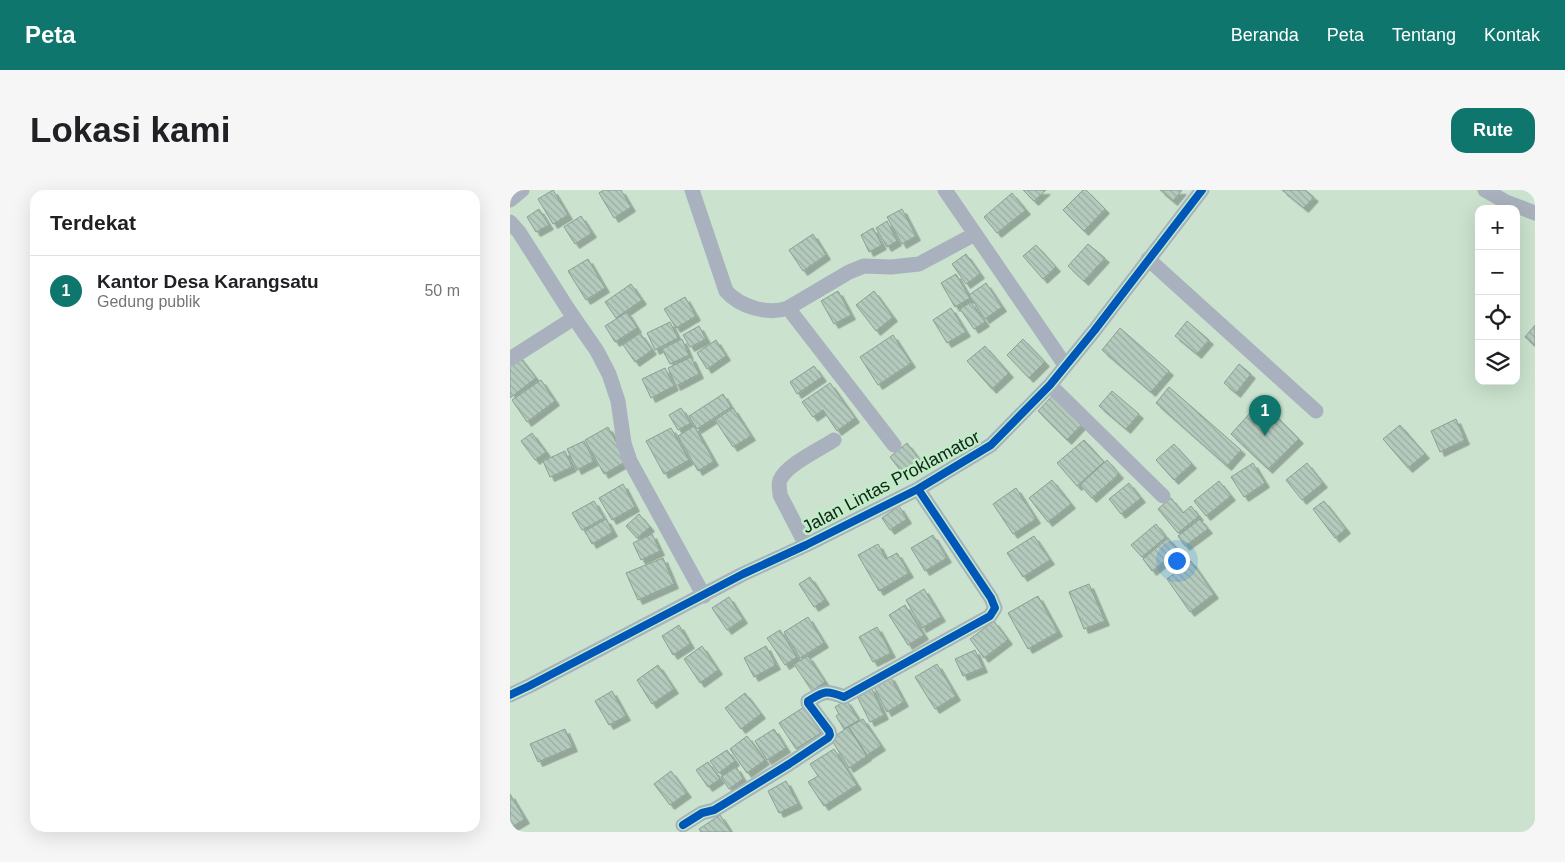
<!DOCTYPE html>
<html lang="id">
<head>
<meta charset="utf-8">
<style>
  :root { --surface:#fff; --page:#f6f6f6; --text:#202124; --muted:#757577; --line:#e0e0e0; --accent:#0f766e }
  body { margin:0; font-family:Helvetica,sans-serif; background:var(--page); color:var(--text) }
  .controls { position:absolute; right:15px; top:15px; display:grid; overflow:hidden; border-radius:10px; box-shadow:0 5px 20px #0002 }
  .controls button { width:45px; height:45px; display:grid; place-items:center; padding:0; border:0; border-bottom:1px solid var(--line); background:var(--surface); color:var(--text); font:25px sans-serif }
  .you { position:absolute; left:666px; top:370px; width:18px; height:18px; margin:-12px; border:4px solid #fff; border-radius:50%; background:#1a73e8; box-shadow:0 0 0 8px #1a73e833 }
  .badge { display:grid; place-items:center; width:32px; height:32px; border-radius:50%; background:var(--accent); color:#fff; font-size:16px; font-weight:700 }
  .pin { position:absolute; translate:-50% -41px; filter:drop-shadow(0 1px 2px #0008) }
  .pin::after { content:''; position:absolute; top:26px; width:18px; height:15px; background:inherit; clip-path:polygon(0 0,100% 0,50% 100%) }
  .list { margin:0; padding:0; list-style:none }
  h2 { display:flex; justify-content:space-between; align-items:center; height:65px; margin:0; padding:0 20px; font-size:21px }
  h2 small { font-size:16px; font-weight:400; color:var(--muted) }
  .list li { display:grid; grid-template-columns:32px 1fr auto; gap:15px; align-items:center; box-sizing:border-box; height:70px; padding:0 20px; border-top:1px solid var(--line) }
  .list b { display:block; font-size:19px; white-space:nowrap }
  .list p { margin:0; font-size:16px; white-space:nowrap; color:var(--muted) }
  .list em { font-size:16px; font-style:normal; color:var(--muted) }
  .icon { flex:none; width:28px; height:28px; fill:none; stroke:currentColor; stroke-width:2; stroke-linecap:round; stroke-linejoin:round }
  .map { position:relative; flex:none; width:1025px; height:642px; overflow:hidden; border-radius:15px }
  header { display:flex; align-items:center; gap:30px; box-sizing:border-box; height:70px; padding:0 25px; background:var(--accent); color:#fff }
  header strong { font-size:24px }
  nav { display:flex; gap:28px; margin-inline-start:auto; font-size:18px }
  .intro { display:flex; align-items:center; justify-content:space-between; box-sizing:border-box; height:120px; padding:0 30px }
  h1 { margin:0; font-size:35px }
  .button { padding:12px 22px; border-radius:15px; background:var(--accent); color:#fff; font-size:18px; font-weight:700 }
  main { display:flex; gap:30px; padding:0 30px }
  aside { flex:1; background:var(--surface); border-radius:15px; box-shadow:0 5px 20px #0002 }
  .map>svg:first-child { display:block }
  .building { fill:url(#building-back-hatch); stroke:#8aa094; filter:url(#shadow) }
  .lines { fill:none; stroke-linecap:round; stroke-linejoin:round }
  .minor { stroke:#a8b1bd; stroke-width:15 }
  .cycleway-casing { stroke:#bfedc8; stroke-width:11 }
  .cycleway { stroke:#0057b8; stroke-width:8 }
  .labels { text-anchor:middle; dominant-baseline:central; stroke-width:5; stroke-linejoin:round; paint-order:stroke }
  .street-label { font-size:18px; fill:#122416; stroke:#bfedc8 }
</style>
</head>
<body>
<header>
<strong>Peta</strong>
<nav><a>Beranda</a><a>Peta</a><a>Tentang</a><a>Kontak</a></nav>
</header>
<div class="intro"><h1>Lokasi kami</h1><a class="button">Rute</a></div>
<main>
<aside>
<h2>Terdekat<small></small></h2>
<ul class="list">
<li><span class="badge">1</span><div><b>Kantor Desa Karangsatu</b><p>Gedung publik</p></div><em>50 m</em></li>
</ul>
</aside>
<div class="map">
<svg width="1025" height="642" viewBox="0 0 1025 642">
  <defs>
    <pattern id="building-back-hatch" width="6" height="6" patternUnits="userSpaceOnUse" patternTransform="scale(1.25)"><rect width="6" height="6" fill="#b4cabd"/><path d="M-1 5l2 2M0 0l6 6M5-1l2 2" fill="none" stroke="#9aada2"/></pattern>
    <filter id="shadow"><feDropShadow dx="4.5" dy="4.5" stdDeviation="0" flood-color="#0004"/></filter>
  </defs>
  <rect width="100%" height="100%" fill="#cae2ce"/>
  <path class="building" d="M 43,0 L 58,25 L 43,34 L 28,9 Z
    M 94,0 L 111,0 L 121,17 L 104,28 L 89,3 Z
    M 513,0 L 536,0 L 524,11 Z
    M 573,0 L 576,0 L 595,19 L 574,41 L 553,20 Z
    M 650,0 L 672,0 L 663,11 Z
    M 772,0 L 795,0 L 804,7 L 794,18 Z
    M 502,3 L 516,20 L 487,43 L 474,27 Z
    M 29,19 L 39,35 L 26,42 L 17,27 Z
    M 392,19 L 406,46 L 392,54 L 377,27 Z
    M 71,26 L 82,43 L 65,54 L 54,37 Z
    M 377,31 L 387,51 L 377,57 L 366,38 Z
    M 363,38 L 372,55 L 359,62 L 351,45 Z
    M 303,44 L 316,65 L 293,81 L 279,60 Z
    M 578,54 L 595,68 L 574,91 L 558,76 Z
    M 526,55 L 546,77 L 533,89 L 513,66 Z
    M 456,64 L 470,84 L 456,94 L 442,74 Z
    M 78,69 L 95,98 L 76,110 L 58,81 Z
    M 446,84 L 460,108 L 445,117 L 431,93 Z
    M 476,93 L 492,117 L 475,129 L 459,105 Z
    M 121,94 L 132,110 L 106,128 L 95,112 Z
    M 328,101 L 341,125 L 324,134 L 311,111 Z
    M 364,101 L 383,127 L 366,141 L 346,115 Z
    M 175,107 L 186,126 L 166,138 L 154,119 Z
    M 461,112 L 475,132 L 464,139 L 450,119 Z
    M 441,118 L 456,142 L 437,153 L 423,130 Z
    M 117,122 L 127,138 L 105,152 L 95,136 Z
    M 677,131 L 699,150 L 687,164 L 665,146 Z
    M 160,132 L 168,148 L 145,160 L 137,143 Z
    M 1025,135 L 1025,156 L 1015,147 Z
    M 189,136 L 196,149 L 180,157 L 173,145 Z
    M 610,138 L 659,181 L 641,202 L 592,160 Z
    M 130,143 L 142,160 L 125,172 L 113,155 Z
    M 383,145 L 401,173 L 368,195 L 350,167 Z
    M 172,149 L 179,165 L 160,174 L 152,159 Z
    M 513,149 L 535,172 L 519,188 L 497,165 Z
    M 206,150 L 216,166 L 197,179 L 187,163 Z
    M 475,156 L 499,183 L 482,199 L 457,171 Z
    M 8,165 L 26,188 L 0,208 L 0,172 Z
    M 181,167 L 189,184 L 166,196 L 158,178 Z
    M 729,174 L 741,184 L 726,203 L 714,193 Z
    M 304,176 L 312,187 L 287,204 L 280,192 Z
    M 155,178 L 164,196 L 141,208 L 132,189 Z
    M 31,190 L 45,211 L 17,232 L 2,210 Z
    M 320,193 L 345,228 L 327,241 L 313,220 L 303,227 L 292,212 Z
    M 659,197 L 731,260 L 717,276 L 646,213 Z
    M 602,201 L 629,224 L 616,239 L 589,216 Z
    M 213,204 L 221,217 L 187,239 L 179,226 Z
    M 543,205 L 572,234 L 557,250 L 528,221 Z
    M 751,211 L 789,249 L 758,279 L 721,244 Z
    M 171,218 L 181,233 L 168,240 L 159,225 Z
    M 223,218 L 241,246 L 223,257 L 205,230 Z
    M 946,229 L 955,250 L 930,262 L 921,241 Z
    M 890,235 L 915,264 L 898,278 L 873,249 Z
    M 184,236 L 204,271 L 188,281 L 168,246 Z
    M 98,237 L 117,271 L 94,284 L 75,250 Z
    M 161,238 L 179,270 L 154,284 L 136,251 Z
    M 22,243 L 36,262 L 25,270 L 11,251 Z
    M 574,250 L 594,272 L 567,296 L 547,273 Z
    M 74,251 L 84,271 L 67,280 L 57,259 Z
    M 397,253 L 411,272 L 394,285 L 380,267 Z
    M 664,254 L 682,274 L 664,290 L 646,270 Z
    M 55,261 L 62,277 L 40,287 L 33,271 Z
    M 597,270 L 609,284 L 582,308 L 570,295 Z
    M 743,273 L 755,293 L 734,307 L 721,287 Z
    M 797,273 L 813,293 L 792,310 L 776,290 Z
    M 542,290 L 561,314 L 538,332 L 519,308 Z
    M 709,291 L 721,306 L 696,326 L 684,311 Z
    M 619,293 L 631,308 L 611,324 L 599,309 Z
    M 113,294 L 125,317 L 102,330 L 89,308 Z
    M 506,298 L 526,329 L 503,344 L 483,314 Z
    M 661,308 L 673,323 L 681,316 L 689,326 L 668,343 L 648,319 Z
    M 84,311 L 94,328 L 72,340 L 62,323 Z
    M 814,311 L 836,339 L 825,348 L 803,319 Z
    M 389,316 L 397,329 L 380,340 L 372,328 Z
    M 129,324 L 140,337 L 127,348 L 116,336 Z
    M 96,329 L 103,342 L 82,354 L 75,341 Z
    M 690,329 L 698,339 L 675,356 L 668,346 Z
    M 646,334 L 656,347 L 632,367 L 621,355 Z
    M 142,344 L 150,361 L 131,370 L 123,353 Z
    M 423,345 L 437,368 L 415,381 L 401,358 Z
    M 524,346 L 540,370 L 513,387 L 497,363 Z
    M 658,348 L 668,360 L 642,381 L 633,369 Z
    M 368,354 L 376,369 L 387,363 L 399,383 L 369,401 L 348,365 Z
    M 153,368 L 164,394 L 128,410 L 116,383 Z
    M 681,371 L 704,404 L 680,422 L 657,389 Z
    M 300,387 L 315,410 L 304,417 L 289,394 Z
    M 579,394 L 595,431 L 574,439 L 559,402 Z
    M 414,399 L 431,427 L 412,438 L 396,410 Z
    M 528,406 L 548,442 L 518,459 L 498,423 Z
    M 219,407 L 233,429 L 217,440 L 202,418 Z
    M 395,415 L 414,445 L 398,455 L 379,425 Z
    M 298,427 L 314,453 L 290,468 L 274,442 Z
    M 484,431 L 498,450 L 474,468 L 460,449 Z
    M 169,435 L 180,454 L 163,465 L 152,446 Z
    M 367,437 L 381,463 L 363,472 L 349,447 Z
    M 270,440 L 287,467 L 275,475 L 257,448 Z
    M 192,456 L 208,480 L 190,493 L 174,469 Z
    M 256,456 L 266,475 L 244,487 L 234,468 Z
    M 465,460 L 473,478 L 453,486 L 445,469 Z
    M 298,466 L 315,492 L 302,501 L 284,474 Z
    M 427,474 L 446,506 L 425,519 L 405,487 Z
    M 148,475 L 164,499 L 142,514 L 127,490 Z
    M 380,486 L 394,512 L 377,522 L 363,495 Z
    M 361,497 L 374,525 L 360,532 L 346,504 Z
    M 102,501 L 116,526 L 99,535 L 85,511 Z
    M 235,503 L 251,524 L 231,539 L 215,518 Z
    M 336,510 L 349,530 L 334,539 L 326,526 L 329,524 L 325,517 Z
    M 294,517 L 311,543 L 286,559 L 269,533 Z
    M 353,529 L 371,556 L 357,565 L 339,537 Z
    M 338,537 L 357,566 L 339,578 L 321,549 Z
    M 55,539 L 63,557 L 28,572 L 20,554 Z
    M 264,539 L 276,558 L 257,570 L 245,551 Z
    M 237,546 L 255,570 L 237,583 L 220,559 Z
    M 324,559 L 347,595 L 314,616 L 298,592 L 308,586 L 300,574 Z
    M 217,560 L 225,571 L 209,583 L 200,571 Z
    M 198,572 L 210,589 L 198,597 L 186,580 Z
    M 226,577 L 233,589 L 219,599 L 211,587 Z
    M 161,581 L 177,603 L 160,615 L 144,594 Z
    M 276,591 L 288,614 L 269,623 L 258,601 Z
    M 0,604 L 15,629 L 0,638 Z
    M 210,625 L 221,642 L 191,642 L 189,639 Z"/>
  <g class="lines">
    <path class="minor" d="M 182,0 L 216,101 C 230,117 258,125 278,118 L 339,82 L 354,76 L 381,77 L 409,74 L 465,44
      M 435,0 L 555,175
      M 975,0 L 996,12 L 1025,23
      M 0,10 L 12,0
      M 0,32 L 9,42 L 58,119 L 87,161 L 99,184 L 108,211 L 114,253 L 120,271 L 194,406
      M 638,69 L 806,221
      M 278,118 L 384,255
      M 0,169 L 64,128
      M 540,195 L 653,306
      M 296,355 L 270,305 C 270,300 268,295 270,290 C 276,275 310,259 324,250
      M 0,505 L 19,496 L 233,384 L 296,355 L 408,299 L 481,255 L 540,195 L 584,141 L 692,0
      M 173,635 L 192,623 L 204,620 L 214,614 L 279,574 L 318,548 L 320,545 L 319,541 L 298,513 L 298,511 C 315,501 316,500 334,507 L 480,426 L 485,418 L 481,408 L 408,299"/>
    <g class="cycleway-casing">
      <path id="cycleway" d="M 0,505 L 19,496 L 233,384 L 296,355 L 408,299 L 481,255 L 540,195 L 584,141 L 692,0
        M 173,635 L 192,623 L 204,620 L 214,614 L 279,574 L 318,548 L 320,545 L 319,541 L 298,513 L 298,511 C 315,501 316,500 334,507 L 480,426 L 485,418 L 481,408 L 408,299"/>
    </g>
    <use href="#cycleway" class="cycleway"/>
  </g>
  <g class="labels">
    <g class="street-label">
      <text transform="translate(381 292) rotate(-28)">Jalan Lintas Proklamator</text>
    </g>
  </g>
</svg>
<div class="controls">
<button>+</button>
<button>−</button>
<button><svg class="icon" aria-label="locate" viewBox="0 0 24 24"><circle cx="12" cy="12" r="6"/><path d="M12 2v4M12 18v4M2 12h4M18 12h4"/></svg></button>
<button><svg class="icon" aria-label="layers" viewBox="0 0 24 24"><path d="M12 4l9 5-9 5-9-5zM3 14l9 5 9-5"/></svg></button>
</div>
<div class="you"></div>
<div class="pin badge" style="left:755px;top:246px">1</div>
</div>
</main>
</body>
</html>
